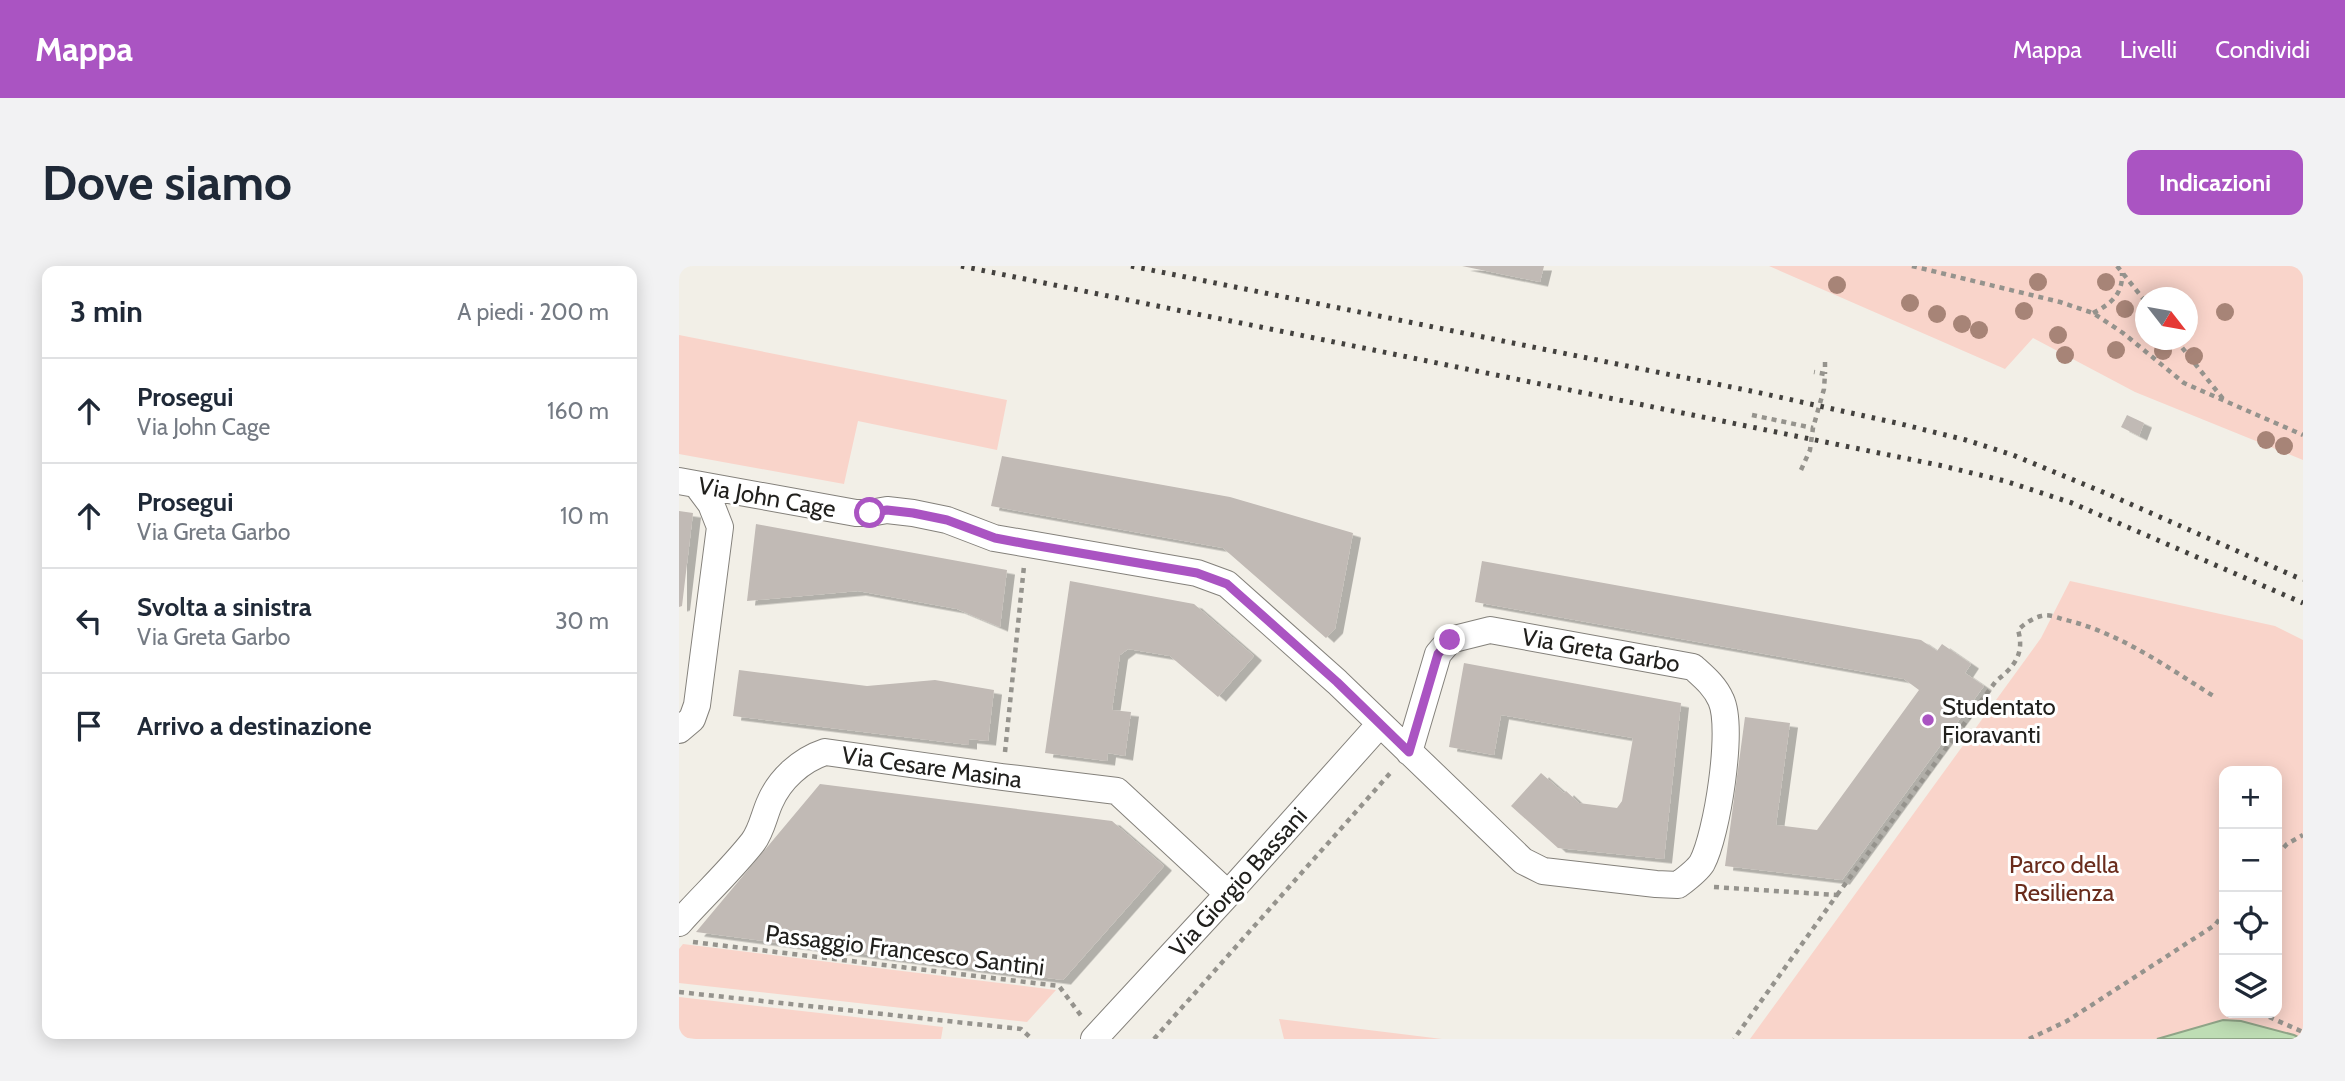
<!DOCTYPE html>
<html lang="it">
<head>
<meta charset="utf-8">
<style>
  :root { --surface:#fff; --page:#f2f2f3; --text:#1f2937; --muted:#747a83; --line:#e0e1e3; --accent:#aa54c2 }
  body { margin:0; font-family:Cabin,sans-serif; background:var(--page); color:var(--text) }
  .controls { position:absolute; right:21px; bottom:21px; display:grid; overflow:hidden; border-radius:14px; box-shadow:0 4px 18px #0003 }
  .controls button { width:63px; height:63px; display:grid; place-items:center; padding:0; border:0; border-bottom:2px solid var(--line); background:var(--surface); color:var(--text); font:35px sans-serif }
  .compass { position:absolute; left:1456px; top:21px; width:63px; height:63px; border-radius:50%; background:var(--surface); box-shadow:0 4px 18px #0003; rotate:121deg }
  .stop { position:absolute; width:21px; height:21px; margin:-16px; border:5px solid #aa54c2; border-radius:50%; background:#fff }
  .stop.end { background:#aa54c2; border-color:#fff; box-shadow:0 2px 7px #0008 }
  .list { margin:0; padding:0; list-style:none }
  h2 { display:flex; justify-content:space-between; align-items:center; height:91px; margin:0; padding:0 28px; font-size:30px }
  h2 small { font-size:23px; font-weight:400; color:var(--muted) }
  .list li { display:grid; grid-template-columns:46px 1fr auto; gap:21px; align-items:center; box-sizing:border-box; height:105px; padding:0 28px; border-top:2px solid var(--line) }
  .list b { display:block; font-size:26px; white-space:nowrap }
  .list p { margin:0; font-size:23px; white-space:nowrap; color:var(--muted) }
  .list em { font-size:23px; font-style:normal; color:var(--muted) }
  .icon { flex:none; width:38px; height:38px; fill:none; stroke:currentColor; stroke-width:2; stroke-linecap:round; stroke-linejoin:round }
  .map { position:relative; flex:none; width:1624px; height:773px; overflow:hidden; border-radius:14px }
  header { display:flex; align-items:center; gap:42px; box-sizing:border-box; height:98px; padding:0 35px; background:var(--accent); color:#fff }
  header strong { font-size:33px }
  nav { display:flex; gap:38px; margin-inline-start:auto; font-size:24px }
  .intro { display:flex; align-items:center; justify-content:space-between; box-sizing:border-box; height:168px; padding:0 42px }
  h1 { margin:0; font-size:49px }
  .button { padding:18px 32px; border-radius:14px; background:var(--accent); color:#fff; font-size:24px; font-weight:700 }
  main { display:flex; gap:42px; padding:0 42px }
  aside { flex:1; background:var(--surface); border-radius:14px; box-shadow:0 4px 18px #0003 }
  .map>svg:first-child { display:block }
  .green { fill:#f9d4ca; fill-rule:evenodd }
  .water { fill:#beddb4; stroke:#8fa487; stroke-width:2 }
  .building { fill:#c1bab5; filter:url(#shadow) }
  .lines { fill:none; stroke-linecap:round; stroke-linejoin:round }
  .street-casing { stroke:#84817b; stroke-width:28 }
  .path { stroke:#95938d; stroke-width:4.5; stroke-dasharray:5 5; stroke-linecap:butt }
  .street { stroke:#fff; stroke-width:26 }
  .rail { stroke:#43413e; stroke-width:5; stroke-dasharray:3.5 7; stroke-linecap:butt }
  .tree { fill:#a78477 }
  .route { stroke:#aa54c2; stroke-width:9 }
  .poi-dot { fill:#aa54c2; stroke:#fff; stroke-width:2.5 }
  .labels { text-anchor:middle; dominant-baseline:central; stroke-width:6; stroke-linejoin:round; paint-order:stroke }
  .street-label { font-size:24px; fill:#21201d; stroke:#fff }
  .poi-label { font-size:24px; fill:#21201d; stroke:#fff; text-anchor:start }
  .park-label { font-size:24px; fill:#6a2c1c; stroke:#fff }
</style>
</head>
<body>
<header>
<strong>Mappa</strong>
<nav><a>Mappa</a><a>Livelli</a><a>Condividi</a></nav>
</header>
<div class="intro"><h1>Dove siamo</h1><a class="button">Indicazioni</a></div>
<main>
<aside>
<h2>3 min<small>A piedi · 200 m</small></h2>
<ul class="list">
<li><svg class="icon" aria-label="ahead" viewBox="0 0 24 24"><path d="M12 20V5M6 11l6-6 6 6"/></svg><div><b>Prosegui</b><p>Via John Cage</p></div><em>160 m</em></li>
<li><svg class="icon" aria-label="ahead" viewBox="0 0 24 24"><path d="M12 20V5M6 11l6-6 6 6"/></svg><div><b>Prosegui</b><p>Via Greta Garbo</p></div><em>10 m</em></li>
<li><svg class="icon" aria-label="left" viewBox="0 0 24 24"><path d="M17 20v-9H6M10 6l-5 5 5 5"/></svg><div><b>Svolta a sinistra</b><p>Via Greta Garbo</p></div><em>30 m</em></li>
<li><svg class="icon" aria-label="arrive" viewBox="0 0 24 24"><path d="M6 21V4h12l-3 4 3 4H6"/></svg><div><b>Arrivo a destinazione</b></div></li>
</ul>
</aside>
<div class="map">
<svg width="1624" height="773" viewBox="0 0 1624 773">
  <defs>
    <filter id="shadow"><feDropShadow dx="8" dy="4.5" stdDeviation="0" flood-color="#0004"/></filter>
  </defs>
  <rect width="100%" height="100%" fill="#f2efe7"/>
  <path class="green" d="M 1090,0 L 1624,0 L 1624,194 L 1456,126 L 1354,72 L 1326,103 ZM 1466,32 L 1508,32 L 1508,74 L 1466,74 Z
    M 0,69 L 328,134 L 318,184 L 179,155 L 165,218 L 0,188 Z
    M 1391,315 L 1596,360 L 1624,374 L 1624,773 L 1071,773 L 1362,372 ZM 1545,505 L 1598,505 L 1598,747 L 1545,747 Z
    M 4,678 L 377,724 L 348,756 L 0,717 L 0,683 Z
    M 0,731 L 264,761 L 262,773 L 17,773 L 0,771 Z
    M 600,753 L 763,773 L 605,773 Z"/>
  <path class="water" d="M 1544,754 L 1562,755 L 1615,769 L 1623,773 L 1478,773 Z"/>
  <path class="building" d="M 783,0 L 865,0 L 861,16 Z
    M 1448,149 L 1465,157 L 1460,170 L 1442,161 Z
    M 323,190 L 551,231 L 674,267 L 656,363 L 647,372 L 544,282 L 312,240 Z
    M 0,245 L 14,247 L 3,340 L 0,341 Z
    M 77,258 L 328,304 L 321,361 L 278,343 L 179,325 L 68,335 Z
    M 803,295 L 1242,374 L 1258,385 L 1263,378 L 1292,398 L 1286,407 L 1305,420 L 1163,614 L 1046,600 L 1066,451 L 1111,457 L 1097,559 L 1138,564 L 1240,424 L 1225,413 L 796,336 Z
    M 391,315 L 515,338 L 575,390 L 539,431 L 491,390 L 449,383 L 441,389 L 433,444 L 452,446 L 446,490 L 429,487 L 428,495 L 366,487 Z
    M 785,397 L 1002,437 L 985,593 L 879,582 L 832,540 L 862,507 L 885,527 L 887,525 L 900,537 L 938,542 L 943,535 L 954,472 L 822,449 L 815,489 L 770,481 Z
    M 60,404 L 188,420 L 256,414 L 315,424 L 309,475 L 290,473 L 290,479 L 54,450 Z
    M 141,518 L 433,555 L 485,600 L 384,714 L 17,666 Z"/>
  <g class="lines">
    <g class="street-casing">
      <path id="street" d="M 0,215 L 177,247 L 191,247 L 208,244 L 234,247 L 268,254 L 315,272 L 518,307 L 548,318 L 658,416 L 844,595 L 864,605 L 977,618 L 999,619 C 1007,613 1018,605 1023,597 C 1038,569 1055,462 1042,434 C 1036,420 1025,411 1014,401 L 811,364 L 771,374 L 759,388 L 730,486
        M 0,464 L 13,453 L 18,439 L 41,261 L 32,238 L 17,218
        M 0,657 C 24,630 52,604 74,576 C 83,564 85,549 91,536 C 101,513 122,494 146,486 L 323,511 L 438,525 L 549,628
        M 415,773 L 549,628 L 701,458"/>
    </g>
    <path class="path" d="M 1233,0 L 1381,36 L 1414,47 L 1444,67 L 1505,117 L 1624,169
      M 1438,0 L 1466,35
      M 1414,47 C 1432,38 1444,28 1443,7
      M 1497,74 L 1545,134
      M 1146,96 L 1146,108
      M 1073,149 L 1134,162
      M 1122,204 L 1131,184 L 1134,162 L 1145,123 L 1146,108 L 1135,106
      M 326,486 L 345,300
      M 1598,589 L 1608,578 L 1624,569
      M 1035,621 L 1158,629 L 1055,773
      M 1158,629 L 1317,415 C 1335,401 1346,388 1339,364 C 1345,358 1354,352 1362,350 C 1369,348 1377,351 1383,353 C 1440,366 1488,401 1536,431
      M 14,676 L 380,720 L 403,751
      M 0,726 L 342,763 L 353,773
      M 1581,747 L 1624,766
      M 475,773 L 714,504
      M 1350,773 L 1388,755 L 1536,659 L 1545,647"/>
    <use href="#street" class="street"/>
    <path class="rail" d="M 282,0 L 1264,200 L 1326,215 L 1393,237 L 1624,337
      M 452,0 L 1077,126 L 1222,158 L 1287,174 L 1334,189 L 1431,229 L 1624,314"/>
  </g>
  <g class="tree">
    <circle cx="1359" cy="16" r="9"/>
    <circle cx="1427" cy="16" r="9"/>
    <circle cx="1158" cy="19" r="9"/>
    <circle cx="1231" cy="37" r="9"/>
    <circle cx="1446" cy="43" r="9"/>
    <circle cx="1345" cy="45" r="9"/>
    <circle cx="1546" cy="46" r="9"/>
    <circle cx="1258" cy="48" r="9"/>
    <circle cx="1283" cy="58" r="9"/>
    <circle cx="1300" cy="64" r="9"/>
    <circle cx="1379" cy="69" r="9"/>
    <circle cx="1437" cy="84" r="9"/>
    <circle cx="1484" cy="85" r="9"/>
    <circle cx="1386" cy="89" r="9"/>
    <circle cx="1515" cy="90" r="9"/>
    <circle cx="1587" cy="174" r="9"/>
    <circle cx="1605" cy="180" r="9"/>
  </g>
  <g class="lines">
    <path class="route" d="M 191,247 L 208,244 L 234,247 L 268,254 L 316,272 L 348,278 L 518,307 L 548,318 L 658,416 L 730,486 L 759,388 L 771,374"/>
  </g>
  <circle class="poi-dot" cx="1249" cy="454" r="7"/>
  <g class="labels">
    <g class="street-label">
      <text transform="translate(88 231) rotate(10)">Via John Cage</text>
      <text transform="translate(922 384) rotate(10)">Via Greta Garbo</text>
      <text transform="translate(253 501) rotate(8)">Via Cesare Masina</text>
      <text transform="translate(559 616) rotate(-48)">Via Giorgio Bassani</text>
      <text transform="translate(226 684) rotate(7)">Passaggio Francesco Santini</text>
    </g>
    <g class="poi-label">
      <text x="1263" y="440">Studentato<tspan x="1263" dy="28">Fioravanti</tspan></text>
    </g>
    <g class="park-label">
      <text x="1385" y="598">Parco della<tspan x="1385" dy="28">Resilienza</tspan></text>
    </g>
  </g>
</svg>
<div class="controls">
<button>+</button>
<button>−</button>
<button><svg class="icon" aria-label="locate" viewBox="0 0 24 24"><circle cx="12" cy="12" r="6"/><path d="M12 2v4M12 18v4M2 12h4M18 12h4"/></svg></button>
<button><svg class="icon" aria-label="layers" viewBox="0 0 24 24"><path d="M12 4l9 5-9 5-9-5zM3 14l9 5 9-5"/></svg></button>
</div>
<svg class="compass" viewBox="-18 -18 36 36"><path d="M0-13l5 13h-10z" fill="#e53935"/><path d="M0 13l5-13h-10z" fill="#747a83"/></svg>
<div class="stop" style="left:191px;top:247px"></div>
<div class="stop end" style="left:771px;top:374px"></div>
</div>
</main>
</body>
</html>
